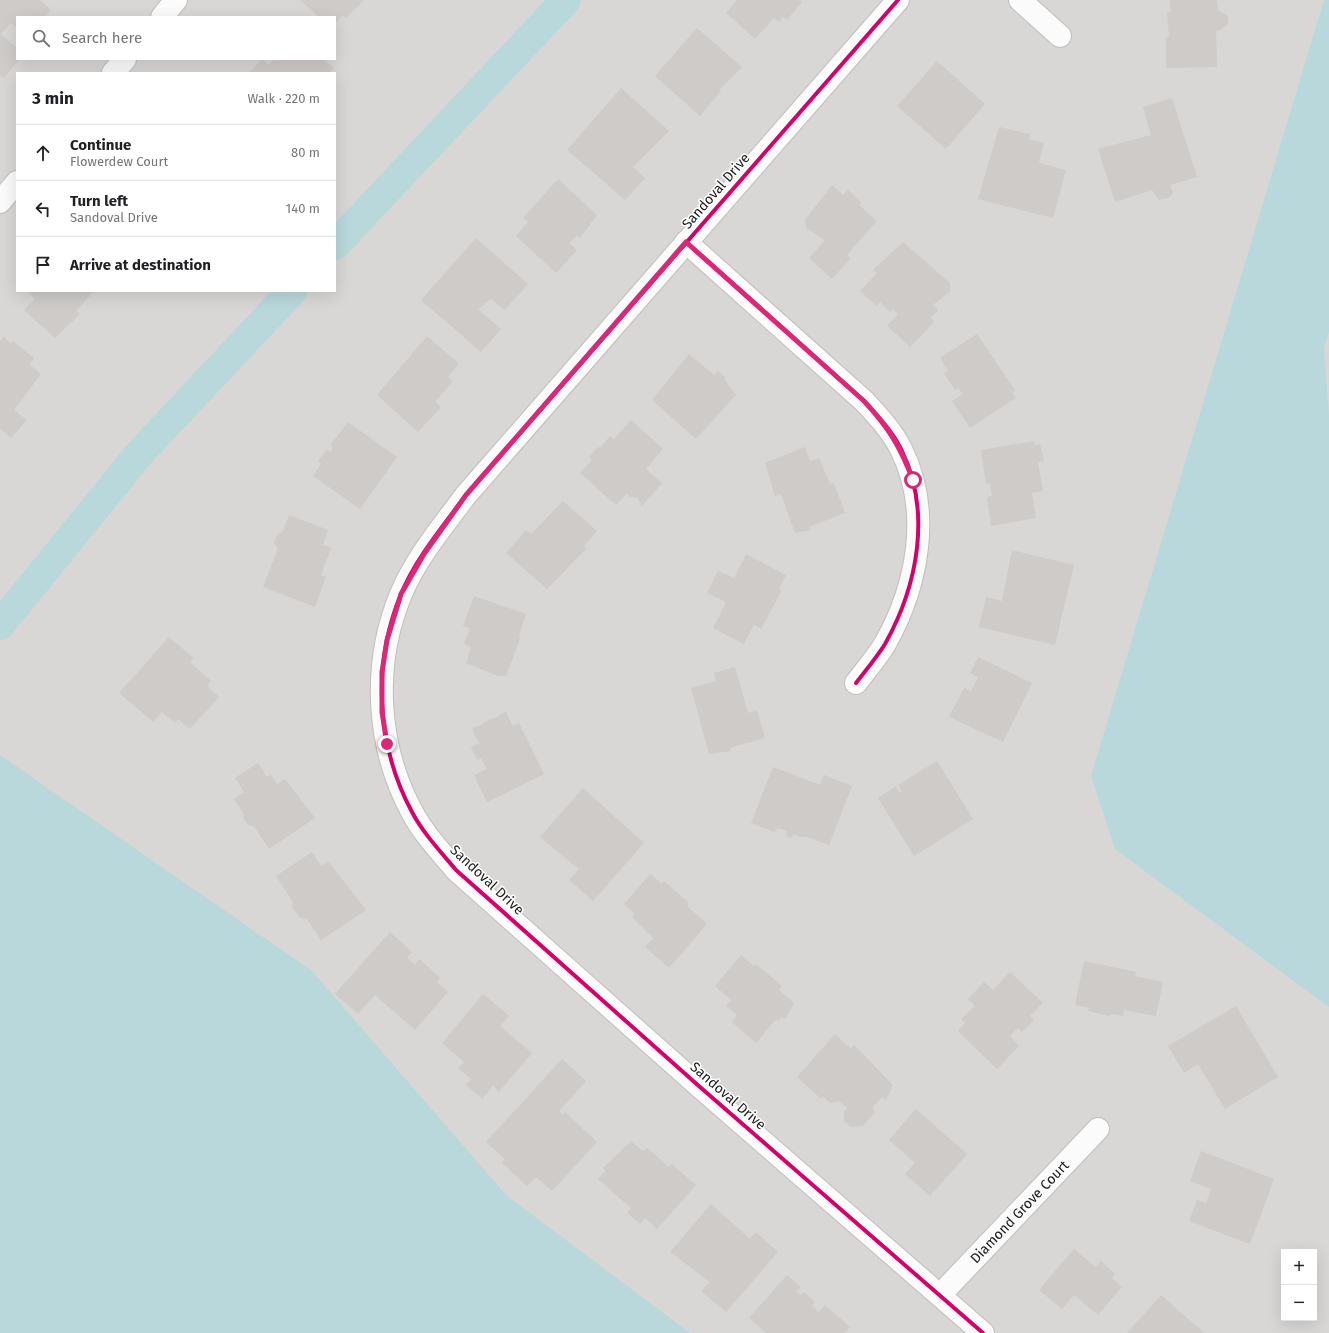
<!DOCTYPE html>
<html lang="en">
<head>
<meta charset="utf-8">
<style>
  :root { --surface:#fff; --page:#f2f2f2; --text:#202124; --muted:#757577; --line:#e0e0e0 }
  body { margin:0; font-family:"Fira Sans",sans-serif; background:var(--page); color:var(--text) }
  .controls { position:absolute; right:12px; bottom:12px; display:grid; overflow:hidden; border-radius:0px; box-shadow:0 4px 16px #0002 }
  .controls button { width:36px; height:36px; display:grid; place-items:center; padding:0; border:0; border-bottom:1px solid var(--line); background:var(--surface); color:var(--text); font:20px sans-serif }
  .stop { position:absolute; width:12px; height:12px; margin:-9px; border:3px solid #db2777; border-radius:50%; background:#fff }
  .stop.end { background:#db2777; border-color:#fff; box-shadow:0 1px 4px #0008 }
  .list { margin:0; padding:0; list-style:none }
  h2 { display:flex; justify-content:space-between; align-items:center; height:52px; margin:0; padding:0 16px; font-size:17px }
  h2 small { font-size:13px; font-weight:400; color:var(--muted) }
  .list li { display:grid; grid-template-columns:26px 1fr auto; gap:12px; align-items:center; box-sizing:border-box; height:56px; padding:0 16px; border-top:1px solid var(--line) }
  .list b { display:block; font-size:15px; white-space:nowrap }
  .list p { margin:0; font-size:13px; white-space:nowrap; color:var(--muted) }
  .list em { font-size:13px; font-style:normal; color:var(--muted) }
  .icon { flex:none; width:22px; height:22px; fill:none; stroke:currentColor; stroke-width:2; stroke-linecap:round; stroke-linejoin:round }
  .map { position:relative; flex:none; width:1329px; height:1333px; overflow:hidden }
  .search { position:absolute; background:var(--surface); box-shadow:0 4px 16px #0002; left:16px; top:16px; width:320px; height:44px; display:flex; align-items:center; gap:10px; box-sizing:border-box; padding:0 14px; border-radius:0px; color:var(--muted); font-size:15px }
  .panel { position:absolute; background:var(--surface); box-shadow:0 4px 16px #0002; left:16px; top:72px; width:320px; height:220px; border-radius:0px }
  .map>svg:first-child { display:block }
  .residential { fill:#d8d7d5; fill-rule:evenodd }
  .water { fill:#b9d8db }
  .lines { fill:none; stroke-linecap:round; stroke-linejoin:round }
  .canal { stroke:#b9d8db; stroke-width:30 }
  .building { fill:#cecbc9 }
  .street-casing { stroke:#bfbebc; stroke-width:24 }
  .street { stroke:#fcfbfb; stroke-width:22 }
  .cycleway-casing { stroke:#fff; stroke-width:6 }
  .cycleway { stroke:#d6006c; stroke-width:4 }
  .route { stroke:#db2777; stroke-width:5 }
  .labels { text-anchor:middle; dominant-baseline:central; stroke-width:3; stroke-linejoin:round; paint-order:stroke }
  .street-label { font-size:14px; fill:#1b1b1b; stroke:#fff }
</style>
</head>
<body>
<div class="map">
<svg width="1329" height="1333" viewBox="0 0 1329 1333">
  <rect width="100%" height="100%" fill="#e9e7e4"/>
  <path class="residential" d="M 0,0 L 1329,0 L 1329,1333 L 0,1333 ZM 17,17 L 335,17 L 335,59 L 17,59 ZM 17,73 L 335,73 L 335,291 L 17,291 ZM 1284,1252 L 1314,1252 L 1314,1318 L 1284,1318 Z"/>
  <path class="water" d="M 1324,0 L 1329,0 L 1329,332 L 1324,347 L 1329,415 L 1329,1007 L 1115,849 L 1091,776 Z
    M 0,755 L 312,971 L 507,1196 L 690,1333 L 0,1333 Z"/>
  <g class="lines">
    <path class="canal" d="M 335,245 L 566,0
      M 0,625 L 139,454 L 292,291"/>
  </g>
  <path class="building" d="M 0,0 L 40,0 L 51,10 L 45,17 L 17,17 L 17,28 L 11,23 L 1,34 L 17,48 L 17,59 L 20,59 L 4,78 L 0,75 Z
    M 300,0 L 364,0 L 346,18 L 343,15 L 335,24 L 335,17 L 319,17 Z
    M 737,0 L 800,0 L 802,2 L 787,20 L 783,17 L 779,22 L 774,18 L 755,39 L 726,13 Z
    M 1170,0 L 1217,0 L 1218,10 L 1228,16 L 1228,23 L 1221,30 L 1216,30 L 1217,67 L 1166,68 L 1166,37 L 1169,37 L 1167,12 L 1171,12 Z
    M 697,28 L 742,67 L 719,90 L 721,91 L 700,116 L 655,76 Z
    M 262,59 L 269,65 L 274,59 L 323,59 L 334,68 L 330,73 L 249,73 Z
    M 937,61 L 985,104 L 946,149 L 897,106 Z
    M 621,88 L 669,131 L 633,167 L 645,178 L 625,200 L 567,150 Z
    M 1172,98 L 1197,177 L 1170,185 L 1173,193 L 1170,197 L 1159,200 L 1152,190 L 1115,202 L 1098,149 L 1151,135 L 1143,107 Z
    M 999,127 L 1030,134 L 1029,139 L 1044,143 L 1039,163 L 1066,170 L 1053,218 L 978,199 Z
    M 558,179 L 597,215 L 580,238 L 577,235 L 569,243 L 577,250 L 556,273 L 516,236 L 528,222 L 523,218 Z
    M 832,185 L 843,195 L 848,190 L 861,202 L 859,205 L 877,221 L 847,255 L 851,258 L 832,279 L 809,258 L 825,240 L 806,228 L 805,220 Z
    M 476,238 L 528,284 L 505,310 L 491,299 L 478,309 L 501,329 L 481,352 L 421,300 Z
    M 903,242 L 950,283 L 950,291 L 933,305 L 938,310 L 931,318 L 934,322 L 910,347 L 887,326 L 898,314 L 892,309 L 890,312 L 880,302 L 877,306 L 860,291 L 877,273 L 873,270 Z
    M 31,291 L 94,291 L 76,311 L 80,314 L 55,338 L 24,310 L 35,299 L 29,293 Z
    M 977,334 L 1015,390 L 1012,392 L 1016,398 L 970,428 L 952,401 L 963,394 L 958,388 L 955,390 L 944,373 L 948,371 L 940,358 Z
    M 427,336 L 459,364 L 448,377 L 453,381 L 435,402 L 441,407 L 418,432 L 377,395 Z
    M 4,337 L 11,344 L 13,341 L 34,358 L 29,364 L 41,374 L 14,410 L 27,420 L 11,438 L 0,429 L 0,341 Z
    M 689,354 L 714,375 L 718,371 L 726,377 L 724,379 L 736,395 L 696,439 L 652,400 Z
    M 631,420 L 663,449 L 646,469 L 662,483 L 642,506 L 637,497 L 630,497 L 627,493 L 616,505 L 580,473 L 592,460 L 589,457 L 598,447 L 600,448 L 610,436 L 614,439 Z
    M 348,422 L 397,457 L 360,509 L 313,476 L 321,464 L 318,461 L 327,449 L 330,452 L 333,447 L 330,445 Z
    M 1034,441 L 1035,445 L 1040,444 L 1044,461 L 1038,462 L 1043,491 L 1032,493 L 1036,518 L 991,526 L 987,497 L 992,496 L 990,483 L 986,484 L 981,450 Z
    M 805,447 L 810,461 L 819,458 L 830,484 L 834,483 L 845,513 L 809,527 L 811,530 L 795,533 L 781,494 L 775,496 L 765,463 Z
    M 563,501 L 597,531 L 584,546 L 587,548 L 547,589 L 506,553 L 526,530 L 531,534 Z
    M 289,515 L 328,530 L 323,545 L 331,548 L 321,575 L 326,577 L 315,607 L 263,587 L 278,548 L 274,542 L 277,535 L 283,531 Z
    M 1012,550 L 1074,565 L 1055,645 L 979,627 L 986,597 L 1002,601 Z
    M 746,554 L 786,575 L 779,589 L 782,590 L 761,629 L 754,625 L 744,644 L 713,628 L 726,602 L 707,593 L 718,571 L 734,578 Z
    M 474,596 L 526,614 L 519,635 L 520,639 L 506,676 L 498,676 L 466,663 L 471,647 L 464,644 L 470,628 L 463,626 Z
    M 169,637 L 194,658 L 190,662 L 211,681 L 207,686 L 219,697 L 190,729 L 178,719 L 175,723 L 162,712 L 153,722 L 119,693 Z
    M 978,657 L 1032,683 L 1003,742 L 949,717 L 964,688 L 971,691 L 978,677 L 970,673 Z
    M 735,667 L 748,713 L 757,710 L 765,738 L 729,748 L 731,751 L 709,754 L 691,688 L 716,681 L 714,673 Z
    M 506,712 L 513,726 L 519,723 L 544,774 L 487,802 L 474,775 L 487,769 L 481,758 L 477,760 L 471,747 L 479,743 L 472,729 Z
    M 937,761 L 973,819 L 914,856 L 878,798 L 896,786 L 900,793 L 902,791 L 898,785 Z
    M 258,763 L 267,777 L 271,774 L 277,784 L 285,779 L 315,818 L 269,849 L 254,826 L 248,825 L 243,818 L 244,814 L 234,799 L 244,792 L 235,778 Z
    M 773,767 L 820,785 L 824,775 L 852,786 L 829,845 L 805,836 L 804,838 L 793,834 L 792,838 L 786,836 L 787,831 L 778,828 L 774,832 L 751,823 Z
    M 583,788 L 644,843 L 593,901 L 569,880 L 579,869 L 540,837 Z
    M 312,852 L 321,866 L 328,861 L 366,910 L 321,940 L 307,919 L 300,918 L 292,907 L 293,902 L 276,876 Z
    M 650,874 L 662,884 L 664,881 L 689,903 L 687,906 L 707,924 L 669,968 L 645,947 L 653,938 L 632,917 L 635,914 L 624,904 Z
    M 390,932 L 412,952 L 407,958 L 415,965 L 419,959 L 440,978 L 437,982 L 448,992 L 415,1030 L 375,995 L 358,1014 L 335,994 Z
    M 741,955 L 754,966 L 756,964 L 782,986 L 779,990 L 794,1003 L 785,1019 L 782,1017 L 778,1021 L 776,1019 L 756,1043 L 732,1022 L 737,1015 L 726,1006 L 731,1000 L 715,986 Z
    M 1084,961 L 1136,972 L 1135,976 L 1163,982 L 1156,1016 L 1124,1010 L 1123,1016 L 1110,1014 L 1110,1016 L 1088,1011 L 1089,1008 L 1075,1005 Z
    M 1010,972 L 1043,1003 L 1030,1016 L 1034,1020 L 1022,1032 L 1018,1028 L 1010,1036 L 1019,1046 L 997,1069 L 958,1031 L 965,1023 L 961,1019 L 975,1006 L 968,999 L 984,982 L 993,990 Z
    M 483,994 L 509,1016 L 500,1026 L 532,1053 L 499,1092 L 493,1086 L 482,1099 L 466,1085 L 471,1079 L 458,1068 L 464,1062 L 442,1043 Z
    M 1236,1006 L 1278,1077 L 1225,1109 L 1198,1064 L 1184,1073 L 1168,1046 Z
    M 835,1034 L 851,1049 L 854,1045 L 893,1085 L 886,1100 L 882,1097 L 872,1108 L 875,1112 L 863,1126 L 851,1127 L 844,1121 L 844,1112 L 847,1108 L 839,1101 L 830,1103 L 823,1096 L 821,1099 L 797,1077 Z
    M 562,1059 L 586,1081 L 559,1111 L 563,1115 L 565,1112 L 597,1142 L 552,1191 L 536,1177 L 527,1186 L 502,1163 L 505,1159 L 486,1142 Z
    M 916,1109 L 967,1154 L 930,1196 L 905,1174 L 915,1163 L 889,1140 Z
    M 631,1141 L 643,1151 L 647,1148 L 669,1167 L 672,1164 L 696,1185 L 657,1229 L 645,1218 L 640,1224 L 627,1213 L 631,1208 L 598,1179 L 606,1170 L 603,1168 Z
    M 1201,1151 L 1274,1179 L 1250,1244 L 1189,1221 L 1197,1200 L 1206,1203 L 1211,1189 L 1190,1181 Z
    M 711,1204 L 750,1239 L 756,1232 L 778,1252 L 726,1312 L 701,1291 L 710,1282 L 670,1252 Z
    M 1074,1249 L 1096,1267 L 1101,1261 L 1115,1274 L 1112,1278 L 1122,1287 L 1098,1315 L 1074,1295 L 1062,1309 L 1039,1290 Z
    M 787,1275 L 801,1287 L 796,1291 L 800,1295 L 804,1292 L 815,1302 L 812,1305 L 819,1312 L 825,1305 L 850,1327 L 845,1333 L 766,1333 L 749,1318 Z
    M 1161,1295 L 1204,1333 L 1127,1333 Z"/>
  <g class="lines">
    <g class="street-casing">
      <g id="street">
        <path d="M 898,0 L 466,495 C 443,526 416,558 401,594 C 372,664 376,745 412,812 C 423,833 440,851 456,870 L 700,1087 L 983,1333"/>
        <path d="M 1020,0 L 1060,36"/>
        <path d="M 162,17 L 176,0"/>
        <path d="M 113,73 L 125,59"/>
        <path d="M 0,202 L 17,182"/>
        <path d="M 686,242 L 864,401 C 878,416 892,431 901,449 C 932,511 918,585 885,644 C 877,657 866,670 856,683"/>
        <path id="s1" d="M 940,1295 L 1098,1129"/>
      </g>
    </g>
    <use href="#street" class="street"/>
    <g class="cycleway-casing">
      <path id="cycleway" d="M 898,0 L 466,495 C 443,526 416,558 401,594 C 372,664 376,745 412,812 C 423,833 440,851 456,870 L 700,1087 L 983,1333
        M 686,242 L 864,401 C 878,416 892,431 901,449 C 932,511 918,585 885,644 C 877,657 866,670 856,683"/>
    </g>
    <use href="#cycleway" class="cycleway"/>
  </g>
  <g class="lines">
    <path class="route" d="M 387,744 L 382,712 L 382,672 L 387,640 L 401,594 L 424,554 L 466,495 L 686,242 L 864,401 C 889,428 900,446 913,480"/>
  </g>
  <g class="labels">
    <g class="street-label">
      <text transform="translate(716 191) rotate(-49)">Sandoval Drive</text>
      <text transform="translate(487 880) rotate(43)">Sandoval Drive</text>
      <text transform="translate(728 1096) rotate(41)">Sandoval Drive</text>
      <text stroke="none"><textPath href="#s1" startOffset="115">Diamond Grove Court</textPath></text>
    </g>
  </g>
</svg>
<div class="controls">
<button>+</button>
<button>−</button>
</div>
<div class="stop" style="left:913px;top:480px"></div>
<div class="stop end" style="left:387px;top:744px"></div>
<div class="search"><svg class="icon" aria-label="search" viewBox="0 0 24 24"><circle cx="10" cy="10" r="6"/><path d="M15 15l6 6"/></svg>Search here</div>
<section class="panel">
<h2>3 min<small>Walk · 220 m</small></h2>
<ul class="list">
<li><svg class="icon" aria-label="ahead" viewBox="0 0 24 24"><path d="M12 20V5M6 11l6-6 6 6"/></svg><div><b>Continue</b><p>Flowerdew Court</p></div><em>80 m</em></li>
<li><svg class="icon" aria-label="left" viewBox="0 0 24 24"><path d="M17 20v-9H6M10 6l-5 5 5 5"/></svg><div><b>Turn left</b><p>Sandoval Drive</p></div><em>140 m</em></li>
<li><svg class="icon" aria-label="arrive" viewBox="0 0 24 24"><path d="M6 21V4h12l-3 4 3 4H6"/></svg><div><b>Arrive at destination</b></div></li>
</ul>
</section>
</div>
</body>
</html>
